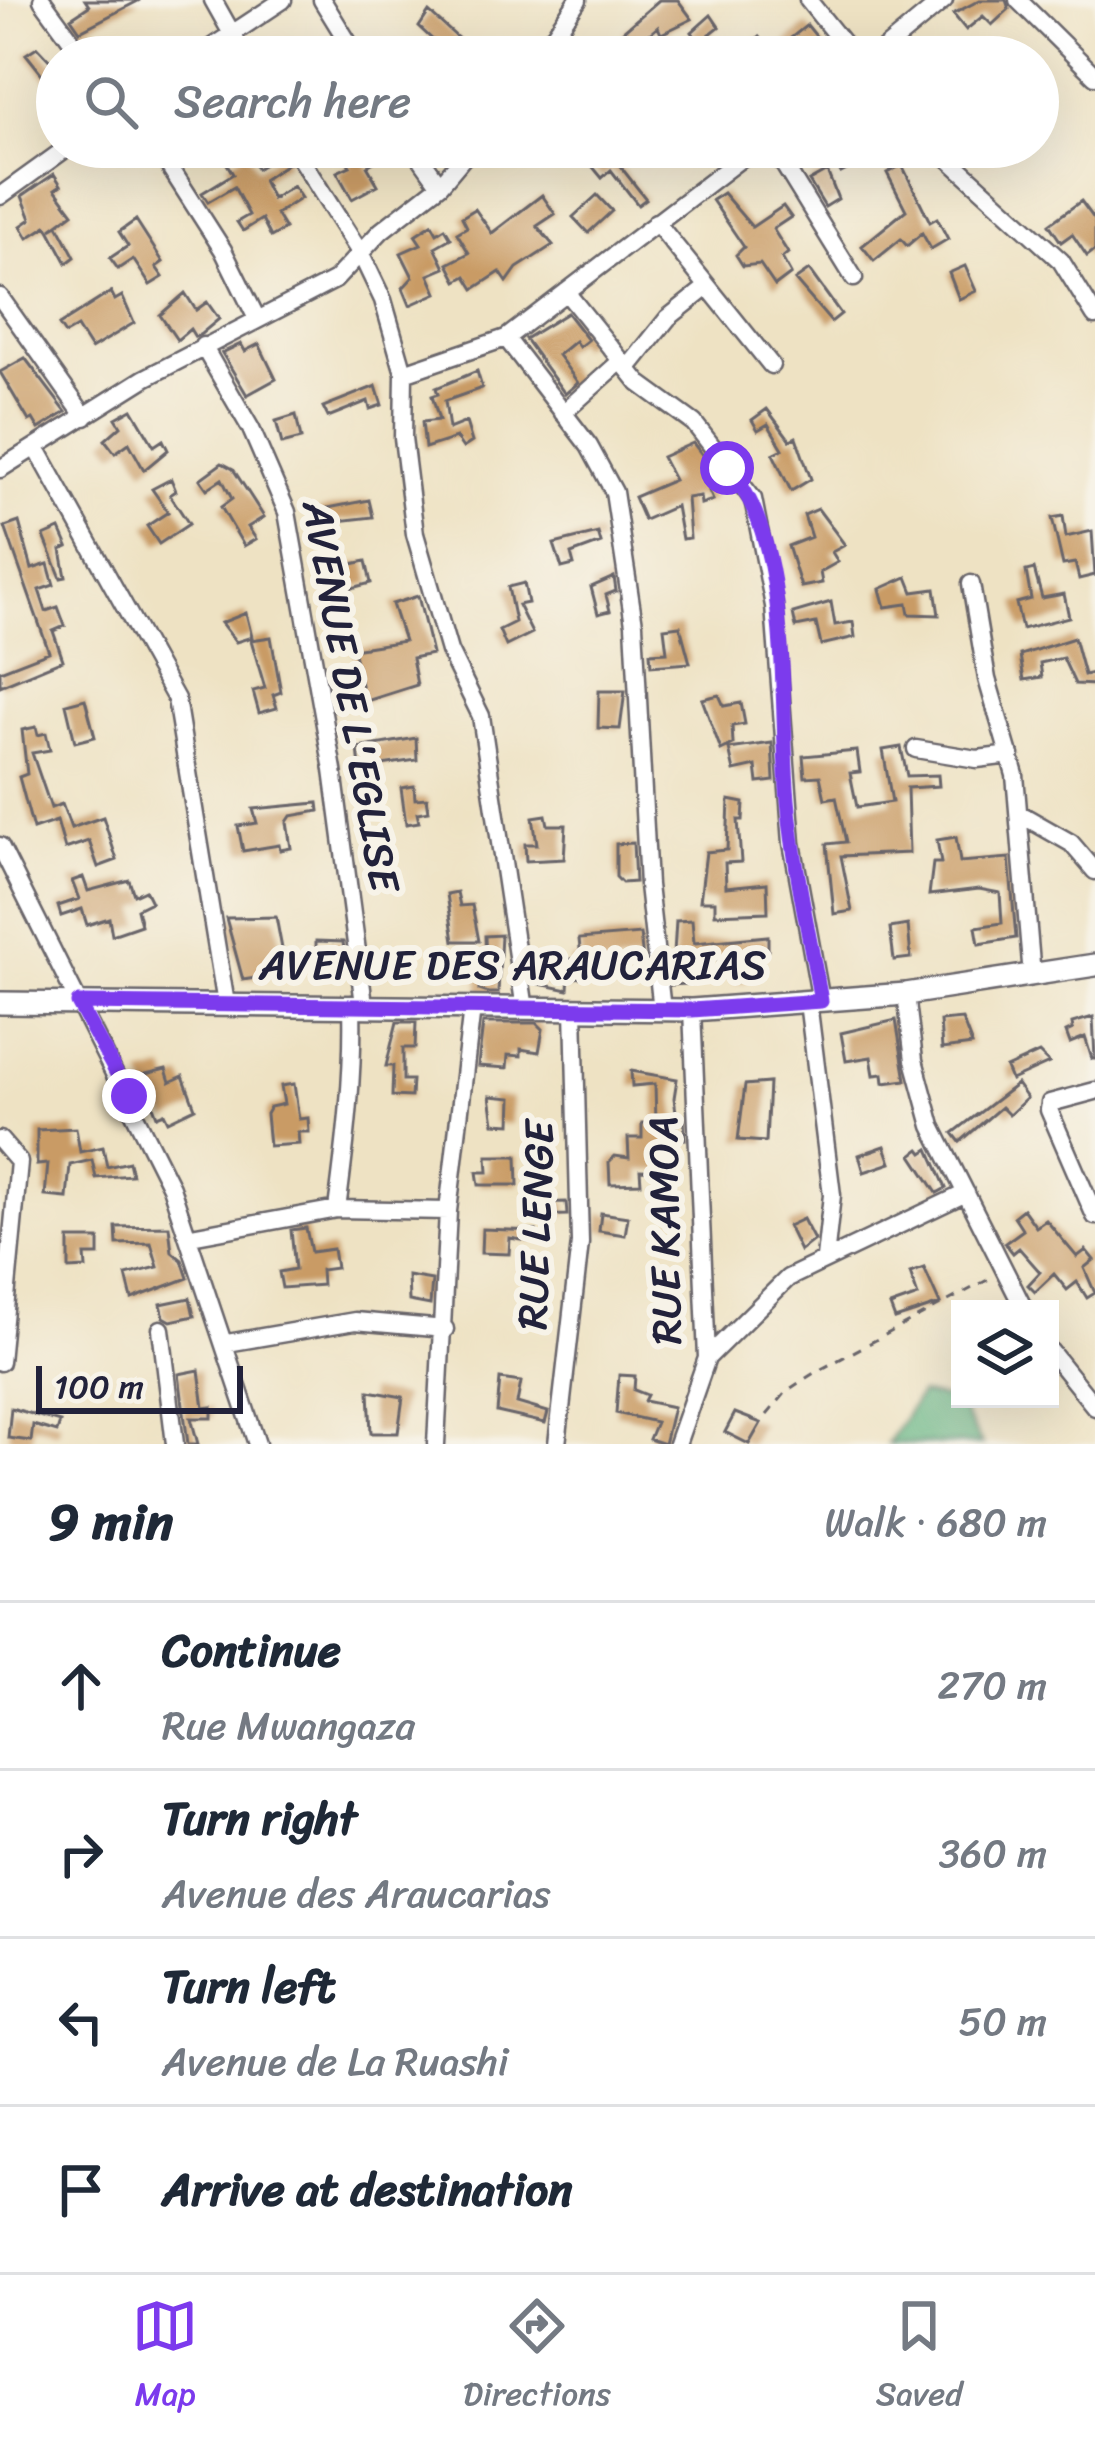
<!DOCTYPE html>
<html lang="en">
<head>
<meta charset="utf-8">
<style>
  :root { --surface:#fff; --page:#f2f2f3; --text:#1f2937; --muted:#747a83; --line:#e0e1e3; --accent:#7c3aed }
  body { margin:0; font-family:Sriracha,sans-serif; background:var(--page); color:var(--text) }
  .controls { position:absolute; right:36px; bottom:36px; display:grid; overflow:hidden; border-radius:0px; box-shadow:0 12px 48px #0002 }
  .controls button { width:108px; height:108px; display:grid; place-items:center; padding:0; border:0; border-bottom:3px solid var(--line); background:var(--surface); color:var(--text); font:60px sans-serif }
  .scale { position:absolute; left:36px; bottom:30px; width:207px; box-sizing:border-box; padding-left:12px; border:6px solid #22223b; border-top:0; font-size:33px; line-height:42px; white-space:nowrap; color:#22223b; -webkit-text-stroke:9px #f7f3e8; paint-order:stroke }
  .stop { position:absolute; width:36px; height:36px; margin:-27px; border:9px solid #7c3aed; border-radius:50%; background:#fff }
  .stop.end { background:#7c3aed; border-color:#fff; box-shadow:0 3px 12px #0008 }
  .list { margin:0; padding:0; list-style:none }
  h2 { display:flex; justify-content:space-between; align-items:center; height:156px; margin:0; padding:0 48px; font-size:51px }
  h2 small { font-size:39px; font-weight:400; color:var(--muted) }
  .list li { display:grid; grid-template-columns:78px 1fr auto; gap:36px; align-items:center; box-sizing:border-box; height:168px; padding:0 48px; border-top:3px solid var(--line) }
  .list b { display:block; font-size:45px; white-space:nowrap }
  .list p { margin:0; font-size:39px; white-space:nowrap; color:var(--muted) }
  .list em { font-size:39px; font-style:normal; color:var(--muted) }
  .icon { flex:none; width:66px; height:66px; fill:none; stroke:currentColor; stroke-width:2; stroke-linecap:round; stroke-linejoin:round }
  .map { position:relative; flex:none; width:1095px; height:1444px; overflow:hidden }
  .search { position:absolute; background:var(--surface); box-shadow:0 12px 48px #0002; left:36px; right:36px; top:36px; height:132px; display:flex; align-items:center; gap:30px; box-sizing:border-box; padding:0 42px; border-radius:66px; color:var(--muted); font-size:45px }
  .sheet { height:828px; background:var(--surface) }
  nav { display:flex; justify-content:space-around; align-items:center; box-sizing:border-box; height:168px; border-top:3px solid var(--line); background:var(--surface); font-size:33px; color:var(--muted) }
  nav a { display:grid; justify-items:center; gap:6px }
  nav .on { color:var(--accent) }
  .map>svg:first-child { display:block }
  .forest { fill:#60b27f; stroke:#416a5d; stroke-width:3 }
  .building { fill:#c99b65 }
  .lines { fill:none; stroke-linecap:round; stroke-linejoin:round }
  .minor-casing { stroke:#69656b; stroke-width:21 }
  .tertiary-casing { stroke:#69656b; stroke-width:26 }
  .path { stroke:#69656b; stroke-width:3; stroke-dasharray:9 9; stroke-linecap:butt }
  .minor { stroke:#fff; stroke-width:16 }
  .tertiary { stroke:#fff; stroke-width:21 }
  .route { stroke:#7c3aed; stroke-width:15 }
  .labels { text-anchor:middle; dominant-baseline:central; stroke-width:12; stroke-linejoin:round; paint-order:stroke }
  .street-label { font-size:42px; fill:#22223b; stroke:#f7f3e8 }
</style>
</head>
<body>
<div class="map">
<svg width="1095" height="1444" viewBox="0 0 1095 1444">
  <rect width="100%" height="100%" fill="#f7f3e8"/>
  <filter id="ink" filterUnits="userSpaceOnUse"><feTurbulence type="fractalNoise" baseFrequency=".00833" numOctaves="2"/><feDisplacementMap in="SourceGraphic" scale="24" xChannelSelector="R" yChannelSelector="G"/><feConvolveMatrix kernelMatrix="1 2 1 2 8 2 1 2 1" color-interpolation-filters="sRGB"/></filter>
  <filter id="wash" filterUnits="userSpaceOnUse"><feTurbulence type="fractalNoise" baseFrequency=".004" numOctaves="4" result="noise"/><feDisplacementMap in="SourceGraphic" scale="48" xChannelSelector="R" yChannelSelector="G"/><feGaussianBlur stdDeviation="2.7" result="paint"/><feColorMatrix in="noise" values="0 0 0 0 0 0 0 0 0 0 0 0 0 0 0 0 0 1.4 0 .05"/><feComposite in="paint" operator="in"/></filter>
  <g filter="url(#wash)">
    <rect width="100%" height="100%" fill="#eee2c3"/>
    <path class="forest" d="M 920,1394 L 956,1400 L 982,1444 L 887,1444 Z"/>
    <g id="blocks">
      <path class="building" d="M 85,0 L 140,0 L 80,31 L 71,18 L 89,6 Z
        M 659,0 L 678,0 L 692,19 L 661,34 L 658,27 L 634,47 L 622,32 Z
        M 980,0 L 1006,0 L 1009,9 L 992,25 L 983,16 L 966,30 L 953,14 Z
        M 429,12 L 460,40 L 447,53 L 419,27 Z
        M 711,15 L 719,27 L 710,34 L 728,57 L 692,57 L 704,49 L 692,32 Z
        M 807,25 L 828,51 L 820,57 L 735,57 L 759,37 L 770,51 L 781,46 Z
        M 37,47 L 53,64 L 57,61 L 57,93 L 26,54 Z
        M 339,147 L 366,147 L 374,162 L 367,166 L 378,185 L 352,199 L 337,172 L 350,166 Z
        M 827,147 L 890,147 L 841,173 Z
        M 247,152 L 257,169 L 282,153 L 288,163 L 263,180 L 272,199 L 293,186 L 301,198 L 276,214 L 285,229 L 271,237 L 262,219 L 243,231 L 237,222 L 249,215 L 234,187 L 208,202 L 202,193 L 233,174 L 227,164 Z
        M 609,152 L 646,199 L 638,205 L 611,170 L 602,178 L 592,166 Z
        M 902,165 L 930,222 L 937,218 L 948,239 L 931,249 L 922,233 L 907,246 L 901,239 L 874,261 L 862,246 L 906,210 L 887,173 Z
        M 827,171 L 838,199 L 825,207 L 809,181 Z
        M 54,174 L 61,185 L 55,189 L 73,213 L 51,229 L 58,225 L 75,257 L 67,263 L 47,226 L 28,238 L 21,226 L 31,219 L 22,196 Z
        M 723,193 L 752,227 L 783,206 L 791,217 L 773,229 L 788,253 L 782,258 L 791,274 L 775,286 L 760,264 L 743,266 L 736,255 L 744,247 L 712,200 Z
        M 542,195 L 555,214 L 537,226 L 553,245 L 517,268 L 507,282 L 500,272 L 474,289 L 466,276 L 457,281 L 448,264 L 469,253 L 457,233 L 467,227 L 462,217 L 475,209 L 492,233 Z
        M 597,195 L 612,211 L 588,233 L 573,217 Z
        M 1081,201 L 1095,220 L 1095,250 L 1087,256 L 1072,234 L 1061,242 L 1049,224 Z
        M 136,220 L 163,262 L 156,267 L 163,277 L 150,285 L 133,259 L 118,269 L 110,258 L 128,246 L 119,232 Z
        M 432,224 L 437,233 L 445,228 L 451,238 L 435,247 L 445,268 L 429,275 L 437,293 L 410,305 L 403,288 L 413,277 L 401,253 L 421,244 L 415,235 Z
        M 965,266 L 976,291 L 959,299 L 949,273 Z
        M 809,270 L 841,314 L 831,322 L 795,280 Z
        M 111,292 L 115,300 L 122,296 L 134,323 L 91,349 L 77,327 L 65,334 L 59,325 Z
        M 185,293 L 196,310 L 207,302 L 219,319 L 201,334 L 195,337 L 190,329 L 177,340 L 160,315 Z
        M 567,313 L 588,340 L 579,347 L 575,341 L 558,355 L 578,383 L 565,394 L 525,339 Z
        M 241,344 L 245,351 L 259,344 L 276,379 L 247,395 L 222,353 Z
        M 25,358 L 66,412 L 39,429 L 33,419 L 29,421 L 0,372 Z
        M 477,371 L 482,388 L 445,401 L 449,429 L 466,422 L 472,442 L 463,448 L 456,438 L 425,448 L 422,422 L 439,420 L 432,396 L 438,394 L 436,388 Z
        M 376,386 L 382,405 L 370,409 L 368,401 L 328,417 L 323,407 Z
        M 132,409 L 154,446 L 163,440 L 168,450 L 144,470 L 129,443 L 115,453 L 105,440 L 121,426 L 116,418 Z
        M 767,409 L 790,440 L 796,437 L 811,479 L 791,491 L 773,454 L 783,449 L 768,424 L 758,430 L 752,420 Z
        M 296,415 L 301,439 L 282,444 L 276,421 Z
        M 693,443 L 711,466 L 716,489 L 709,491 L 713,500 L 701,504 L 700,496 L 687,498 L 690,538 L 682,539 L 676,506 L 644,520 L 634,497 L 674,480 L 662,457 Z
        M 222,463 L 233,469 L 264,517 L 248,527 L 256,539 L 244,546 L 221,507 L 232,499 L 222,479 L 207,489 L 200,479 Z
        M 171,479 L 176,491 L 170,495 L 189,524 L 159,544 L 147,526 L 168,512 L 152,489 Z
        M 369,500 L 373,517 L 320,523 L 318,510 Z
        M 818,509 L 845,545 L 832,552 L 838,562 L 820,572 L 822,583 L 801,587 L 788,546 L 811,537 L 804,515 Z
        M 1063,516 L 1066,537 L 1092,531 L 1095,575 L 1079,579 L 1075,563 L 1063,565 L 1052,518 Z
        M 19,522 L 32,569 L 48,564 L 54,585 L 39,590 L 46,611 L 58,607 L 65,626 L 53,631 L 63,660 L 0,686 L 0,671 L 49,652 L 5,527 Z
        M 60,529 L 68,547 L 61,550 L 66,577 L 61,578 L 44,536 Z
        M 598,533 L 601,543 L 571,554 L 574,565 L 562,568 L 554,544 Z
        M 366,561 L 371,583 L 352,588 L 347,565 Z
        M 1034,569 L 1042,598 L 1064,594 L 1069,617 L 1022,629 L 1016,603 L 1031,599 L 1026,571 Z
        M 614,577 L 616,591 L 606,595 L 610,611 L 598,614 L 591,587 Z
        M 907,577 L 913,592 L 935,589 L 939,615 L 909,614 L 907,604 L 885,607 L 880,589 Z
        M 524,583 L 528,603 L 518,605 L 532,633 L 506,646 L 499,630 L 515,622 L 508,587 Z
        M 418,596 L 432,654 L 412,658 L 417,685 L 335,711 L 334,700 L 362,689 L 353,649 L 404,641 L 392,604 Z
        M 831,602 L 835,625 L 853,622 L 855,637 L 821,645 L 816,623 L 796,627 L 793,613 Z
        M 246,613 L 252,637 L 236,642 L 221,623 Z
        M 680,626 L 690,663 L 651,666 L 650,653 L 667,652 L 664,628 Z
        M 271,637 L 281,692 L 273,695 L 277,708 L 259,713 L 253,691 L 265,688 L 251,640 Z
        M 1074,638 L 1084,675 L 1093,673 L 1095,685 L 1075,684 L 1063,658 L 1040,663 L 1042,677 L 1024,680 L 1020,655 Z
        M 599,691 L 625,691 L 620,729 L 598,728 Z
        M 719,695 L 724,706 L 741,703 L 745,724 L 732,726 L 733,744 L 721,750 L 702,699 Z
        M 85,699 L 95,737 L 75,742 L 66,704 Z
        M 36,727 L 38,735 L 46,733 L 50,750 L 32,753 L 51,808 L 62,804 L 71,828 L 103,817 L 117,860 L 98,867 L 89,841 L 65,849 L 57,821 L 33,829 L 19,777 L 27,774 L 22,730 Z
        M 416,738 L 417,760 L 360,768 L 358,748 Z
        M 772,743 L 774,781 L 758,783 L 756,766 L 734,771 L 729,749 Z
        M 901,747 L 907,776 L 938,775 L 939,786 L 907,788 L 909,853 L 841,856 L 852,911 L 834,914 L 827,844 L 846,842 L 836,797 L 825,799 L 820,776 L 805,777 L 803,756 L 857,751 L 860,772 L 850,773 L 857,807 L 892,802 L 883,750 Z
        M 414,786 L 415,799 L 427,798 L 429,811 L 417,813 L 419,822 L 406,824 L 401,788 Z
        M 729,800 L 744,803 L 743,820 L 738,820 L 741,862 L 725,863 L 726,887 L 767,883 L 768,912 L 715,914 L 715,901 L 700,901 L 706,852 L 727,850 Z
        M 318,803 L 319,811 L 291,816 L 287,822 L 291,848 L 280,850 L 279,845 L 243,851 L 238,826 L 257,823 L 253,809 Z
        M 546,815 L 548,825 L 566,825 L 564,859 L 526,861 L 525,844 L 537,844 L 533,817 Z
        M 956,837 L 960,862 L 1009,858 L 1016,938 L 979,944 L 976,927 L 1002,923 L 1000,893 L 979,889 L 929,895 L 933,863 L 941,863 L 937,840 Z
        M 633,843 L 635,882 L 622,883 L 616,877 L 616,844 Z
        M 83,877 L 88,891 L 129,880 L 134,895 L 145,890 L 151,902 L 137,909 L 141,925 L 112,935 L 109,918 L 87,925 L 82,909 L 61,916 L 58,906 L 79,899 L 72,881 Z
        M 457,892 L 460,906 L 472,905 L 479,941 L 454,941 L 447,894 Z
        M 276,917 L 283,954 L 271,955 L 268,976 L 243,980 L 226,918 Z
        M 692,920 L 694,943 L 768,936 L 768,950 L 747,950 L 748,981 L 733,983 L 731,968 L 719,968 L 718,957 L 685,960 L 686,984 L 672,985 L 676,921 Z
        M 908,925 L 911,958 L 894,960 L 890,928 Z
        M 640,934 L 643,960 L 587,968 L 588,977 L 571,978 L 570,959 L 581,958 L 579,939 Z
        M 501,935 L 498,993 L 488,993 L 479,990 L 478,963 L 486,963 L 485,936 Z
        M 316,941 L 343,942 L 346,966 L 341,967 L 340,959 L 316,958 Z
        M 536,963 L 546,964 L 546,971 L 569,972 L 568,990 L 535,983 Z
        M 1093,1017 L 1095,1059 L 1092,1059 L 1085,1037 L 1070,1043 L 1066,1032 L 1073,1029 L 1072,1023 Z
        M 962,1019 L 972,1045 L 942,1049 L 940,1021 Z
        M 896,1020 L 906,1080 L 884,1083 L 883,1074 L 874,1075 L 871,1057 L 846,1061 L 841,1033 Z
        M 397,1022 L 416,1022 L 415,1048 L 403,1048 L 403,1080 L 412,1080 L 411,1097 L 392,1096 L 393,1066 L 386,1066 Z
        M 483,1023 L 537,1023 L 543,1029 L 539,1052 L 521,1049 L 521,1056 L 508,1055 L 507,1068 L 478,1066 Z
        M 1039,1053 L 1049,1063 L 1011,1080 L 1006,1068 Z
        M 166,1069 L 170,1082 L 183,1076 L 195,1108 L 168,1121 L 164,1113 L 157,1116 L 141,1075 Z
        M 631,1071 L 677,1079 L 674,1098 L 677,1119 L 684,1119 L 685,1139 L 675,1138 L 674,1171 L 640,1170 L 641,1183 L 610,1184 L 609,1162 L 615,1156 L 629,1158 L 628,1138 L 642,1138 L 642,1123 L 656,1123 L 655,1084 L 632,1086 Z
        M 769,1083 L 766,1142 L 738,1140 L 745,1085 Z
        M 294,1084 L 299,1119 L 308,1118 L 309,1132 L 298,1132 L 299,1144 L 269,1146 L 266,1114 L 270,1107 L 284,1104 L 281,1086 Z
        M 1017,1084 L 1027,1098 L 1009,1115 L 1001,1107 L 960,1142 L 953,1133 Z
        M 490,1096 L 512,1098 L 511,1124 L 494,1123 Z
        M 76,1128 L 80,1152 L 103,1147 L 107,1167 L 129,1162 L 132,1175 L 96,1178 L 92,1160 L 70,1165 L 67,1198 L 45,1196 L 48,1164 L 37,1165 L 37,1130 Z
        M 885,1146 L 891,1163 L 864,1172 L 859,1155 Z
        M 920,1149 L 923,1153 L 929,1149 L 946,1188 L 937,1193 L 912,1155 Z
        M 487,1156 L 517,1156 L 518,1185 L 479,1185 L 477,1172 L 488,1172 Z
        M 566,1202 L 567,1215 L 532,1216 L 532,1203 Z
        M 1023,1209 L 1036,1227 L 1046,1220 L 1077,1257 L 1086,1250 L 1094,1260 L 1084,1268 L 1095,1293 L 1087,1298 L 1077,1282 L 1067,1290 L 1054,1274 L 1035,1292 L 1028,1285 L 1040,1272 L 1019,1248 L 1013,1253 L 1005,1243 L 1023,1230 L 1014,1216 Z
        M 601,1213 L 628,1217 L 625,1235 L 599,1231 Z
        M 803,1219 L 814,1240 L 800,1251 L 788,1226 Z
        M 169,1226 L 172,1252 L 182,1260 L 188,1278 L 132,1299 L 126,1275 L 158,1267 L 151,1243 L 117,1244 L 116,1227 Z
        M 306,1228 L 311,1252 L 333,1249 L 336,1268 L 321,1270 L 322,1285 L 282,1288 L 279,1272 L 295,1269 L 291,1230 Z
        M 482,1229 L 536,1231 L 534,1242 L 510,1238 L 509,1254 L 481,1253 Z
        M 69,1239 L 99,1239 L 99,1255 L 85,1255 L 86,1268 L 69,1269 Z
        M 924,1268 L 940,1304 L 895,1319 L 890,1306 L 918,1296 L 910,1273 Z
        M 408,1276 L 432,1280 L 430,1305 L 409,1301 Z
        M 190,1298 L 194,1316 L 171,1321 L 164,1317 L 161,1304 Z
        M 199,1370 L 204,1408 L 212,1407 L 212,1418 L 191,1418 L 198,1444 L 188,1444 L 179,1374 Z
        M 619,1375 L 635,1376 L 634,1390 L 647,1395 L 644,1401 L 673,1407 L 664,1444 L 649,1439 L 656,1422 L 616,1413 Z
        M 500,1379 L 521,1382 L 517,1403 L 548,1412 L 545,1423 L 497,1412 Z
        M 369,1391 L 403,1397 L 398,1433 L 371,1433 Z
        M 11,1408 L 60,1422 L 57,1432 L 33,1425 L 31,1441 L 8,1438 Z
        M 735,1413 L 761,1423 L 749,1444 L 725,1432 Z"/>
    </g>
  </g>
  <g filter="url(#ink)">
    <use href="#blocks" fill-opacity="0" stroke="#69656b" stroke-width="3"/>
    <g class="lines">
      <g class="minor-casing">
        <path id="minor" d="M 42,0 L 80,52
          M 213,0 L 245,57
          M 322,0 L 357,57
          M 808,0 L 854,57
          M 1018,0 L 1095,76
          M 197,57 L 283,0
          M 539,57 L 578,0
          M 875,57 L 944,0
          M 157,147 L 223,250 L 257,319
          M 293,147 L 361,254 L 383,300 L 404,373 L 403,438 L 415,534 L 449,651 L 481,716 L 525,1009
          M 413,147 L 440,185
          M 773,147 L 854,278
          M 936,147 L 1061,261 L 1095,316
          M 0,196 L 68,147
          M 656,222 L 771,365
          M 566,292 L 639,383 L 694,423 L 753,499 L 774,606 L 792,843 L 821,1001
          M 0,297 L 85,417
          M 506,338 L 589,446 L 614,492 L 634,624 L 648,885 L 662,1010
          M 203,346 L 251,429 L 287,512 L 333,770 L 364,1004
          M 628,368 L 668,318 L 707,287
          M 404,373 L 506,338 L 756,147
          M 563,413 L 621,361
          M 37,449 L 176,699 L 226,1004
          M 0,469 L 145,378 L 335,280 L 381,231 L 440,185 L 472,147
          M 971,584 L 987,679 L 1015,775 L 1032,976
          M 916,749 L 977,759 L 1011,755
          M 1020,814 L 1071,843 L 1095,871
          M 0,846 L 171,1187 L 257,1444
          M 906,994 L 914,1060 L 932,1126 L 1024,1309
          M 808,1002 L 832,1195 L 825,1258
          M 1095,1091 L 1050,1103 L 1049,1110 L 1095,1216
          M 0,1140 L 19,1162 L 0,1362
          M 337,1209 C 346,1141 354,1074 352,1004
          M 191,1236 L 337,1209 L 448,1211
          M 161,1329 L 175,1444
          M 227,1343 L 355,1321 L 445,1329
          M 1050,1351 L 1095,1407
          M 707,1358 L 788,1278 L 966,1193
          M 436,1444 L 448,1211 L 472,1008
          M 557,1444 L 580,1243 L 574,1009
          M 677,1444 L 707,1358 L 692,1010"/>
      </g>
      <g class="tertiary-casing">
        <path id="tertiary" d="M 0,1003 L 692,1010 L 906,994 L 1095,965"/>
      </g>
      <path class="path" d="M 767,1415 L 788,1390 L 814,1373 L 993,1277"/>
      <use href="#minor" class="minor"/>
      <use href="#tertiary" class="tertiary"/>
    </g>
  </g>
  <g class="lines" filter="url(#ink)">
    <path class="route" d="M 129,1096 L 78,1003 L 692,1010 L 821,1001 C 809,934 794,867 788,800 C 779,707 794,537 727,468"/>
  </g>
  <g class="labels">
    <g class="street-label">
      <text transform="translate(351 696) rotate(80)">AVENUE DE L'EGLISE</text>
      <text x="513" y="965">AVENUE DES ARAUCARIAS</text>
      <text transform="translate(536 1225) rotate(-88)">RUE LENGE</text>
      <text transform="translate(665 1230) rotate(-91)">RUE KAMOA</text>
    </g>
  </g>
</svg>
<div class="controls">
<button><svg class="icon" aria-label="layers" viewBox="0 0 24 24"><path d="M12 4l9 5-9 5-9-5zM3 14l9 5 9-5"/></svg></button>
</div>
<div class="scale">100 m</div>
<div class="stop" style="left:727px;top:468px"></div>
<div class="stop end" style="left:129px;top:1096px"></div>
<div class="search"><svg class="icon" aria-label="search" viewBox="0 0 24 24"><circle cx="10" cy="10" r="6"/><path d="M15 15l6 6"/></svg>Search here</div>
</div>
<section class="sheet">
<h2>9 min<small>Walk · 680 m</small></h2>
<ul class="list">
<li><svg class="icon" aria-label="ahead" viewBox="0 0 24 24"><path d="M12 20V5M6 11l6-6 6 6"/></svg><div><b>Continue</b><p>Rue Mwangaza</p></div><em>270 m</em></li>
<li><svg class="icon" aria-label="right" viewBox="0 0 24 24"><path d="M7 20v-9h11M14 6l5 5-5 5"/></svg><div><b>Turn right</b><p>Avenue des Araucarias</p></div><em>360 m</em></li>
<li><svg class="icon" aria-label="left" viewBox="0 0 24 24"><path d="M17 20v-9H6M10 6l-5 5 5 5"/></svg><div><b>Turn left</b><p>Avenue de La Ruashi</p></div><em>50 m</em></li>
<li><svg class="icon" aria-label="arrive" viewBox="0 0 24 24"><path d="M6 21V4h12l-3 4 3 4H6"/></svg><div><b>Arrive at destination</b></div></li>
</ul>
</section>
<nav>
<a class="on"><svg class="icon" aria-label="map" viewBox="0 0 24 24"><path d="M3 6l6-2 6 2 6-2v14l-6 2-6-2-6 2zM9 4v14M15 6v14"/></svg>Map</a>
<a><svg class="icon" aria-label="directions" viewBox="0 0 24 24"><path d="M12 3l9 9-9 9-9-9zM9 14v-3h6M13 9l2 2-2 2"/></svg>Directions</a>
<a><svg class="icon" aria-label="saved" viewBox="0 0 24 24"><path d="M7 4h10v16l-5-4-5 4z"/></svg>Saved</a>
</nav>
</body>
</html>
